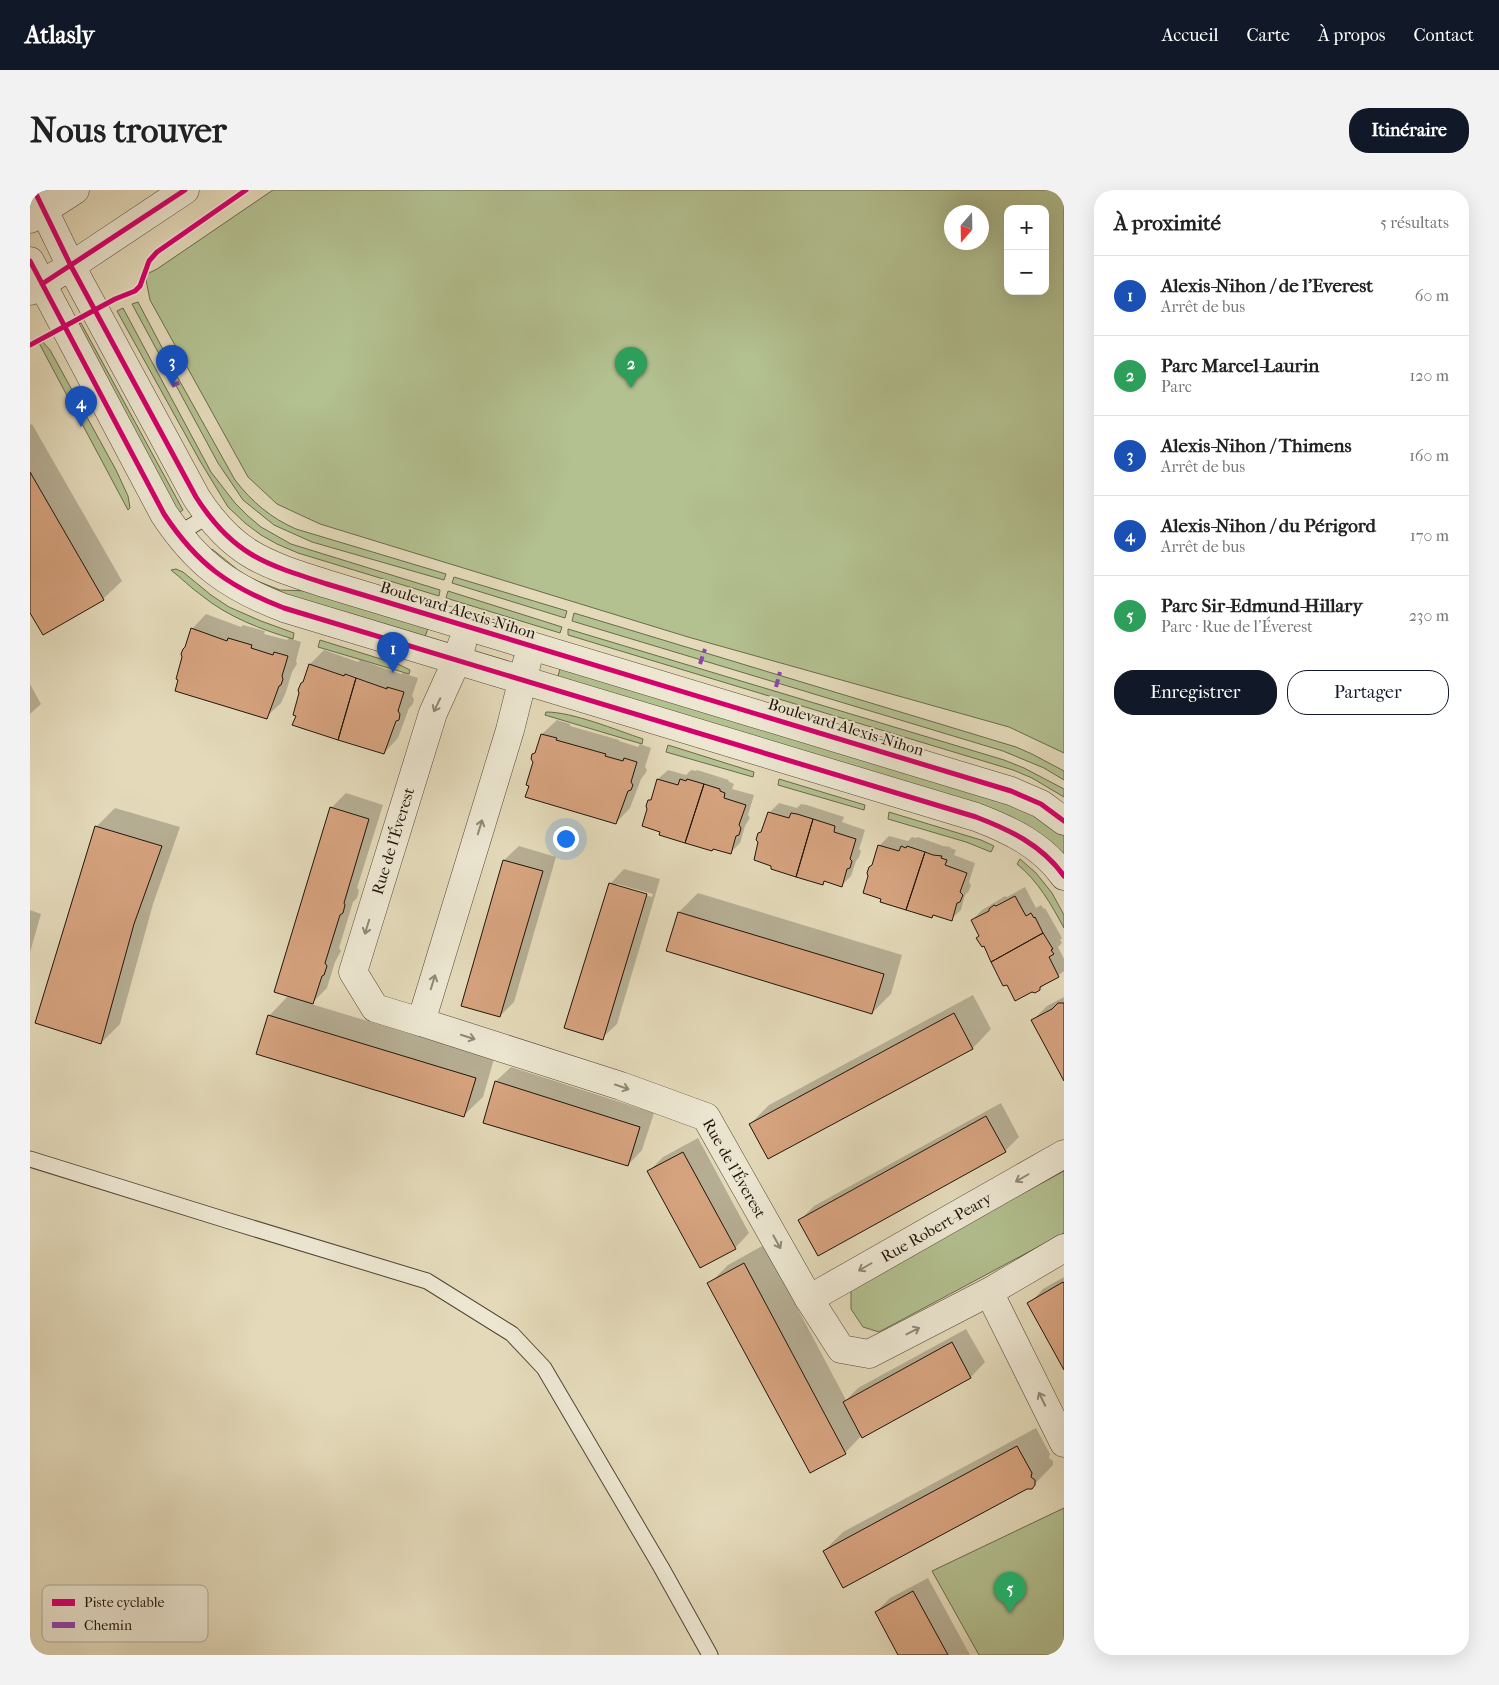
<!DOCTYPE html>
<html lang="fr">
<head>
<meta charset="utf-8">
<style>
  :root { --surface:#fff; --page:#f2f2f2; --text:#222; --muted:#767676; --line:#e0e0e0; --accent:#111827 }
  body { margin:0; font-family:"IM FELL French Canon",serif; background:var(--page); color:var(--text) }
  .controls { position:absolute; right:15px; top:15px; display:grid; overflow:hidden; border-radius:10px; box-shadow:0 5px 20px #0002 }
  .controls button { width:45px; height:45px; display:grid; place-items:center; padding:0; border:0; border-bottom:1px solid var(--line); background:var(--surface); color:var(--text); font:25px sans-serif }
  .compass { position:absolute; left:914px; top:15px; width:45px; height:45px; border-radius:50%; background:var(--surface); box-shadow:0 5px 20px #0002; rotate:200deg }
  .you { position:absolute; left:535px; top:648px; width:18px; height:18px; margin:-12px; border:4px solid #fff; border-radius:50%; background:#1a73e8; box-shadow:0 0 0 8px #1a73e833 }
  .badge { display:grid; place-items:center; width:32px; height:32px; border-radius:50%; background:var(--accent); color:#fff; font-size:16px; font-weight:700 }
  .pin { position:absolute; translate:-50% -41px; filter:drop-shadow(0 1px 2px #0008) }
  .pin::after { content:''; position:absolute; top:26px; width:18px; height:15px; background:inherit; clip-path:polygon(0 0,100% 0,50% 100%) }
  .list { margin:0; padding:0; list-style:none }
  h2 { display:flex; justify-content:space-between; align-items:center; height:65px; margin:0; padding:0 20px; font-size:21px }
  h2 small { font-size:16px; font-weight:400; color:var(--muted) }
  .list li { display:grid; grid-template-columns:32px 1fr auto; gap:15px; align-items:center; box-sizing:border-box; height:80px; padding:0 20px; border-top:1px solid var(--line) }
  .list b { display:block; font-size:19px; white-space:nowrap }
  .list p { margin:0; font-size:16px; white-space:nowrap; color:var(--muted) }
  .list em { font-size:16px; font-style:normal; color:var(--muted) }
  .actions { display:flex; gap:10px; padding:15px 20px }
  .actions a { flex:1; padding:11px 0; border:1px solid var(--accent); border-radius:20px; text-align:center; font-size:18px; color:var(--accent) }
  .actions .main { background:var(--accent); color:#fff }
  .map { position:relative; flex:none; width:1034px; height:1465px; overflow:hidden; border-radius:20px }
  header { display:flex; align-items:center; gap:30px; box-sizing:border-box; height:70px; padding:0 25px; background:var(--accent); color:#fff }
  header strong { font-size:24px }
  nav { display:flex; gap:28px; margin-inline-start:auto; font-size:18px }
  .intro { display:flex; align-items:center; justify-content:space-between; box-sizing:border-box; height:120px; padding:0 30px }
  h1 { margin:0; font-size:35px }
  .button { padding:12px 22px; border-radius:20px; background:var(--accent); color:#fff; font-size:18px; font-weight:700 }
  main { display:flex; gap:30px; padding:0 30px }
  aside { flex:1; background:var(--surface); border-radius:20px; box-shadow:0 5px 20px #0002 }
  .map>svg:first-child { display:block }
  .green { fill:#b3c090; stroke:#6a6a4d; fill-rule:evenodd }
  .shadow { fill:#0003; fill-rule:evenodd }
  .building { fill:#d6a37f; stroke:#21140a }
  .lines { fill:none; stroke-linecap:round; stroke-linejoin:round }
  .service-casing { stroke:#524636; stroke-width:17 }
  .minor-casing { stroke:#524636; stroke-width:29 }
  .tertiary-casing { stroke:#524636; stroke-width:29 }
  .service { stroke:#ede7d2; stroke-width:15 }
  .minor { stroke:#ede7d2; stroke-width:28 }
  .tertiary { stroke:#ede7d2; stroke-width:28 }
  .quiet { stroke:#8e44ad; stroke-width:4; stroke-dasharray:8 4; stroke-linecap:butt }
  .cycleway-casing { stroke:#ede7d2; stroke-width:8 }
  .cycleway { stroke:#d6006c; stroke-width:5 }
  .oneway { stroke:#918878 }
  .labels { text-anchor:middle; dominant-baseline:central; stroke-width:4; stroke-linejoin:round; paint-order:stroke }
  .street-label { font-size:16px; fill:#21140a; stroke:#ede7d2 }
  .key { fill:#ede7d2; stroke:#b0a896; stroke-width:1 }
  .key-label { font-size:14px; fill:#21140a }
</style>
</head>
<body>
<header>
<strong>Atlasly</strong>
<nav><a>Accueil</a><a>Carte</a><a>À propos</a><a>Contact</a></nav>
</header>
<div class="intro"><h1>Nous trouver</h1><a class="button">Itinéraire</a></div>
<main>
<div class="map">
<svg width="1034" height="1465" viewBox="0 0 1034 1465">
  <rect width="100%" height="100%" fill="#e4daba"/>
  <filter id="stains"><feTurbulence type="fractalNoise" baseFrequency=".004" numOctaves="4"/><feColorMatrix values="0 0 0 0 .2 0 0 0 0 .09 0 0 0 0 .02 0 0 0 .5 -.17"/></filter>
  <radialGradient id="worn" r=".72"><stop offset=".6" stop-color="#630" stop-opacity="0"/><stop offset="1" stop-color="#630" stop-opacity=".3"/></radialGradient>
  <path class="green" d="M 243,0 L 1034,0 L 1034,563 L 979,537 L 658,447 L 290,334 L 247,314 L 218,287 L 120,110 L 115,85 L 127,79 ZM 978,19 L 1015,19 L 1015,101 L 978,101 ZM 922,22 L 952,22 L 952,52 L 922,52 Z
    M 108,112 L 148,188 L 205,290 C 222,312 241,328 266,339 L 416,384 L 414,390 L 282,352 L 244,335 L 213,310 L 188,273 L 102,114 Z
    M 93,118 L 181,282 L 205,313 L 218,326 L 231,337 L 261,354 L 410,400 L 409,406 L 268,363 L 247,354 L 231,345 L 215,333 L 198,317 L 170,271 L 87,121 Z
    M 51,133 L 153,320 L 146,325 L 44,136 Z
    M 12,151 L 20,160 L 86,280 L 98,306 L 100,318 L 98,320 L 9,153 Z
    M 182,359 L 208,380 L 222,389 L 250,400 L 279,401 L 400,432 L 393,453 L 247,409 L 177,365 Z
    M 146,379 L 153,382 L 181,405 L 199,417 L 231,431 L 264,443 L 263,449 C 230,439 198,427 171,405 C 160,397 151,388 141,380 Z
    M 424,387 L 537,421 L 535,428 L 422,393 Z
    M 418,401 L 532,437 L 530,443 L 416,408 Z
    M 544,423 L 986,557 L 1002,564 L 1034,581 L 1034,590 L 1014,578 L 973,561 L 542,431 Z
    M 538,439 L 974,570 L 994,578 L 1034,599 L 1034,607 L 1002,588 L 983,580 L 538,445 Z
    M 290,450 L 370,475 L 380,480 L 379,484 L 288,457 Z
    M 532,472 L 964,602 L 1034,641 L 1034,674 L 1021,661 L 526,493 Z
    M 516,522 C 543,522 586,540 613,549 L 612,554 L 515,525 Z
    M 638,555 L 724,582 L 723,587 L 636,562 Z
    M 749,589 L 835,615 L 834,620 L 748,595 Z
    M 859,622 L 951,650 L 964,656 L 961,662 L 936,652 L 858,629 Z
    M 990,669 L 1006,683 L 1022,703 L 1034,725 L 1034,738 C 1021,714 1008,691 987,674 Z
    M 1034,981 L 1034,1043 L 849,1142 L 833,1137 L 821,1119 L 821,1097 Z
    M 1034,1318 L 1034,1465 L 949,1465 L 902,1381 Z"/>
  <path class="shadow" d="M 2,234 L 92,391 L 73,409 L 0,421 L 0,235 Z
    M 176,424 L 211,437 L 213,435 L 235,441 L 234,444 L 257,450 L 259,448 L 271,452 L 266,471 L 267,474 L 262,482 L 256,502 L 251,513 L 236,527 L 157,456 L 162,439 Z
    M 294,460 L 328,472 L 330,470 L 371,484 L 373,483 L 388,488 L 382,506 L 384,509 L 383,514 L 379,518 L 368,548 L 354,563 L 275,490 L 280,474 Z
    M 0,494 L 11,514 L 0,524 Z
    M 527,530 L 540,534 L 540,536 L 589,550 L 589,551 L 608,557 L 610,554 L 621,558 L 615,577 L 617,580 L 615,584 L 611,589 L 600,618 L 586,633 L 507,562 L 512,544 Z
    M 638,580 L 656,585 L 661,580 L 666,581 L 667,580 L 699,590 L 698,591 L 704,594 L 702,599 L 724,605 L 718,625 L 720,628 L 715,636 L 710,653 L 701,662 L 684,658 L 682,660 L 631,641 L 619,611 L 623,606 L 628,589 Z
    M 316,603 L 353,615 L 327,698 L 329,700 L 327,708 L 323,712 L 309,758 L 311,761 L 305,772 L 297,798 L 281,814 L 464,869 L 453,907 L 434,925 L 239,826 L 259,805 L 301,618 Z
    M 749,613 L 767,618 L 771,614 L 777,615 L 814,627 L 812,632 L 835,640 L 829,659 L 831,661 L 829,667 L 826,671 L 821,686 L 811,696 L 795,690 L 792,693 L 730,643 L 733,640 L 739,623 Z
    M 85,618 L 150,637 L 123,714 L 90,834 L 71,853 L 66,637 Z
    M 859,646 L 878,651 L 882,647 L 886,648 L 888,647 L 913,656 L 921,657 L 920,658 L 926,660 L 924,665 L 945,673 L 939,692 L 941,695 L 939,701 L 935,705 L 931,720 L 921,729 L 905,724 L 902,727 L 852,708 L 840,677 L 844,673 L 849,656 Z
    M 489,656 L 526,667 L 484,812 L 470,826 L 474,670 Z
    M 594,679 L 630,689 L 587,834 L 572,848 L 580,694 ZM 587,694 L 623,704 L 622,707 L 587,697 Z
    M 995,697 L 1006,718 L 1011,715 L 1014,719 L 1015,718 L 1032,748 L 1030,750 L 1032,753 L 1028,757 L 1034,769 L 1034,781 L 1009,799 L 950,746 L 942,730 L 952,720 L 975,706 L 977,707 Z
    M 668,703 L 872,765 L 861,804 L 842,823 L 637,760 L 649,722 Z
    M 0,720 L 11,724 L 0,762 Z
    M 943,805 L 961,839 L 943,858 L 738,968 L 720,934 L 739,915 Z
    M 1034,807 L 1034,889 L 1002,831 L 1017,816 Z
    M 481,877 L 624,923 L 612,960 L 598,975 L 455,932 L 466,891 Z
    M 971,913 L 989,947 L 975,961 L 770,1030 L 784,1016 Z
    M 668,948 L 719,1043 L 705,1058 L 619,981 L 633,967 Z
    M 734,1055 L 816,1210 L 828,1198 L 936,1139 L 955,1172 L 941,1187 L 832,1245 L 815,1263 L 679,1094 L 698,1075 Z
    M 1034,1087 L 1034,1177 L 999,1114 L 1013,1099 Z
    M 1006,1238 L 1020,1264 L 1019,1268 L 1023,1271 L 1023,1275 L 1001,1298 L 997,1298 L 794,1361 L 813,1342 Z
    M 898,1388 L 940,1465 L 869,1465 L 846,1422 L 860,1408 Z"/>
  <path class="building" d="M 0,282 L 74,410 L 13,445 L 0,423 Z
    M 161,438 L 197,451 L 198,448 L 222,455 L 221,458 L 243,465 L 244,462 L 258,466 L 252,486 L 253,489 L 251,495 L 249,496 L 237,529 L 145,501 L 148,490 L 146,489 L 152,467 L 151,464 L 153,459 L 155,457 Z
    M 279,474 L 314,486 L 315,484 L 326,488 L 308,550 L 262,535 L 266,526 L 263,525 L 269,503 L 268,500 L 271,493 L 273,492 Z
    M 326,488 L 357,499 L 357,497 L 374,502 L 368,521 L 370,524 L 369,530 L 366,531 L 354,564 L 308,550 Z
    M 511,544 L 527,548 L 526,550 L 576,564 L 575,566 L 593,571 L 594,568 L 607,572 L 601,592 L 603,595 L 601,600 L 598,601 L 586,634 L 495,607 L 499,596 L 496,595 L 503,572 L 501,569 L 502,564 L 505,563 Z
    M 627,589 L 648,595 L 650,589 L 656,591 L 657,589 L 674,594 L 655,653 L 629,645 L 630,642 L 612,636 L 617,619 L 616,616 L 618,610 L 621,610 Z
    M 674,594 L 690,599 L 690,601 L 695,603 L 694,608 L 716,615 L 709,635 L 711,638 L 709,645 L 706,646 L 701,664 L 683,659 L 682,661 L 655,653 Z
    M 300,617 L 339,629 L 314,713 L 315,715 L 313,723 L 310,725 L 295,773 L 297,776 L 294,785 L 292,786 L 283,814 L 244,802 Z
    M 738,622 L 759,628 L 761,623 L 767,624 L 783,629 L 766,687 L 741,679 L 741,676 L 724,670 L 728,652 L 726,650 L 728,643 L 731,642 Z
    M 783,629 L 805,636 L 804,642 L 826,649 L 820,669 L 822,671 L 820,678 L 817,679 L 812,697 L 794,691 L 793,695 L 766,687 Z
    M 65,636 L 132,656 L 104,734 L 71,854 L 5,833 Z
    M 848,655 L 869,661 L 871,656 L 876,658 L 877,656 L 895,662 L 876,720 L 850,712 L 851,709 L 833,703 L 838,686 L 837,683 L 839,677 L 842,675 Z
    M 895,662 L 903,665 L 912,666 L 911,668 L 917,670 L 915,675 L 937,683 L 930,702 L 933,705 L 930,712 L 927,713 L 922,731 L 903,725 L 902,728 L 876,720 Z
    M 473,670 L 513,681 L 470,827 L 431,816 Z
    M 579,693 L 617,704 L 573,850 L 534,838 Z
    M 985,706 L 996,726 L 1001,723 L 1004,728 L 1005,727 L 1013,743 L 961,772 L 954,756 L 952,757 L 946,748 L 949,746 L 941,730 L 959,721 L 959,719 L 964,715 L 966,716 Z
    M 648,722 L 854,784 L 842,824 L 636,761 Z
    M 1013,743 L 1023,759 L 1021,760 L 1024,764 L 1019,767 L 1029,787 L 1010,797 L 1010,800 L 1005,803 L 1002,802 L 985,811 L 977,795 L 973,796 L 961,772 Z
    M 1028,813 L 1034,813 L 1034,891 L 1001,830 L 1022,819 Z
    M 924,823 L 943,859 L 738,969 L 719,934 Z
    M 238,825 L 446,888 L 434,927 L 226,864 Z
    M 465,891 L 610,937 L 598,976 L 453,933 Z
    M 956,926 L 976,962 L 788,1066 L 768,1030 Z
    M 653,962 L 706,1059 L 670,1078 L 617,981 Z
    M 714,1073 L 816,1264 L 780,1283 L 677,1093 Z
    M 1033,1092 L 1034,1093 L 1034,1180 L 997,1113 Z
    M 922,1152 L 941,1188 L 832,1248 L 813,1212 Z
    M 987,1256 L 1002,1283 L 1001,1287 L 1005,1290 L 1005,1295 L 1002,1299 L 997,1299 L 813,1398 L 793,1361 Z
    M 883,1401 L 918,1465 L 868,1465 L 845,1422 Z"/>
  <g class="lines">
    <g class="service-casing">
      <path id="service" d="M 148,344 L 178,326
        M 0,969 L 196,1030 L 397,1091 L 482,1144 L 514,1178 L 631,1377 L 680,1465"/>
    </g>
    <g class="minor-casing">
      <g id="minor">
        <path d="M 41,76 L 166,307 C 203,365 235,374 297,394 L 981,601 L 1011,614 L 1034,631"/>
        <path d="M 12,94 L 134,324 C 167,374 199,397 254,418 L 946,627 C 980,640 1012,655 1034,686"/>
        <path d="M 432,454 L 427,470 L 403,523 L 323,782 L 345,818 L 391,832 L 480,540 L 497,472"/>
        <path id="s1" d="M 391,832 L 591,896 L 676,927 L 779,1109 L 811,1159 L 839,1164 L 959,1102 L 1034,1058"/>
        <path d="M 959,1102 L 1034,1253"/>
        <path id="s2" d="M 779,1109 L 1034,964"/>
      </g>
    </g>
    <g class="tertiary-casing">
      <path id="tertiary" d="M 4,0 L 41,76
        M 0,29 L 45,0
        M 0,71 L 12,94
        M 0,101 L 41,76 L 155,0"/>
    </g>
    <use href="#service" class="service"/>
    <use href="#minor" class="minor"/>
    <use href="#tertiary" class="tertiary"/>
    <path class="quiet" d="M 142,196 L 153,191
      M 670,474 L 675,459
      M 746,497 L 750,482"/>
    <g class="cycleway-casing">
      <path id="cycleway" d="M 4,0 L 41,76 L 166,307 C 203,365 235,374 297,394 L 981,601 L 1011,614 L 1034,631
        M 0,71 L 134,324 C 167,374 199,397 254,418 L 946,627 C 980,640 1012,655 1034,686
        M 12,94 L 155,0
        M 0,155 L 85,109 L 105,101 L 110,96 L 119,71 L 127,62 L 216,0"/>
    </g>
    <use href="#cycleway" class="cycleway"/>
  </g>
  <defs><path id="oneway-shaft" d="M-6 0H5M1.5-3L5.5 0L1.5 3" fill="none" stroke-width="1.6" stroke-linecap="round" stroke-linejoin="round" transform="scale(1.25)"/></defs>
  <g class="oneway">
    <use href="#oneway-shaft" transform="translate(407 515) rotate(116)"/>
    <use href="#oneway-shaft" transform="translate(450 637) rotate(-73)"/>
    <use href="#oneway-shaft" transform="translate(337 737) rotate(107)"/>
    <use href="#oneway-shaft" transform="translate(403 792) rotate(-73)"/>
    <use href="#oneway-shaft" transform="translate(438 847) rotate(18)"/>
    <use href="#oneway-shaft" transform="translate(592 897) rotate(19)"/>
    <use href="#oneway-shaft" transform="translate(992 988) rotate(150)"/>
    <use href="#oneway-shaft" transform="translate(747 1052) rotate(61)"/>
    <use href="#oneway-shaft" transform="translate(835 1077) rotate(150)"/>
    <use href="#oneway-shaft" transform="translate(883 1141) rotate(-27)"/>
    <use href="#oneway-shaft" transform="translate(1012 1209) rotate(-116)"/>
  </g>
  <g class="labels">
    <g class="street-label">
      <text transform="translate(428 420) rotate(17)">Boulevard Alexis-Nihon</text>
      <text transform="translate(816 537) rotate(17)">Boulevard Alexis-Nihon</text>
      <text transform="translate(363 651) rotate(-73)">Rue de l'Éverest</text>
      <text stroke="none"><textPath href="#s1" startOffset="359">Rue de l'Éverest</textPath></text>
      <text stroke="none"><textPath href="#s2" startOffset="146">Rue Robert-Peary</textPath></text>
    </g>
  </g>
  <rect x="12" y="1395" width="166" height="57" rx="8" class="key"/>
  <rect x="22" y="1409" width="23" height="7" fill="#d6006c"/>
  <rect x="22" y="1432" width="23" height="6" fill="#8e44ad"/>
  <g class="key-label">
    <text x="54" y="1417">Piste cyclable</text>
    <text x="54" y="1440">Chemin</text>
  </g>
  <rect width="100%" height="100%" filter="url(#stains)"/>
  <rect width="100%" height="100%" fill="url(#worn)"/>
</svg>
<div class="controls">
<button>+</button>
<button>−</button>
</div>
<svg class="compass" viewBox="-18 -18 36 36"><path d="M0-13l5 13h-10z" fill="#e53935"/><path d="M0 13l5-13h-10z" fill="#767676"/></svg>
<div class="you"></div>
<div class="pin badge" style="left:363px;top:483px;background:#1a4fb4">1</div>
<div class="pin badge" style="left:601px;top:198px;background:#2e9e5b">2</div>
<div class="pin badge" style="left:142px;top:196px;background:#1a4fb4">3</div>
<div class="pin badge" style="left:51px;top:237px;background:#1a4fb4">4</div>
<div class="pin badge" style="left:980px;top:1423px;background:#2e9e5b">5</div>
</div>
<aside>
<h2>À proximité<small>5 résultats</small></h2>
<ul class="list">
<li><span class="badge" style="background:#1a4fb4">1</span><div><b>Alexis-Nihon / de l'Everest</b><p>Arrêt de bus</p></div><em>60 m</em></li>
<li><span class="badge" style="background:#2e9e5b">2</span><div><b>Parc Marcel-Laurin</b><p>Parc</p></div><em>120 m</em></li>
<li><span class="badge" style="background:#1a4fb4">3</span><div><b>Alexis-Nihon / Thimens</b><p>Arrêt de bus</p></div><em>160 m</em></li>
<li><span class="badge" style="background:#1a4fb4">4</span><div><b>Alexis-Nihon / du Périgord</b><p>Arrêt de bus</p></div><em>170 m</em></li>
<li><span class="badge" style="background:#2e9e5b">5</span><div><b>Parc Sir-Edmund-Hillary</b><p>Parc · Rue de l'Éverest</p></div><em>230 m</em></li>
</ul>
<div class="actions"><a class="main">Enregistrer</a><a>Partager</a></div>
</aside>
</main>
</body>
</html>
